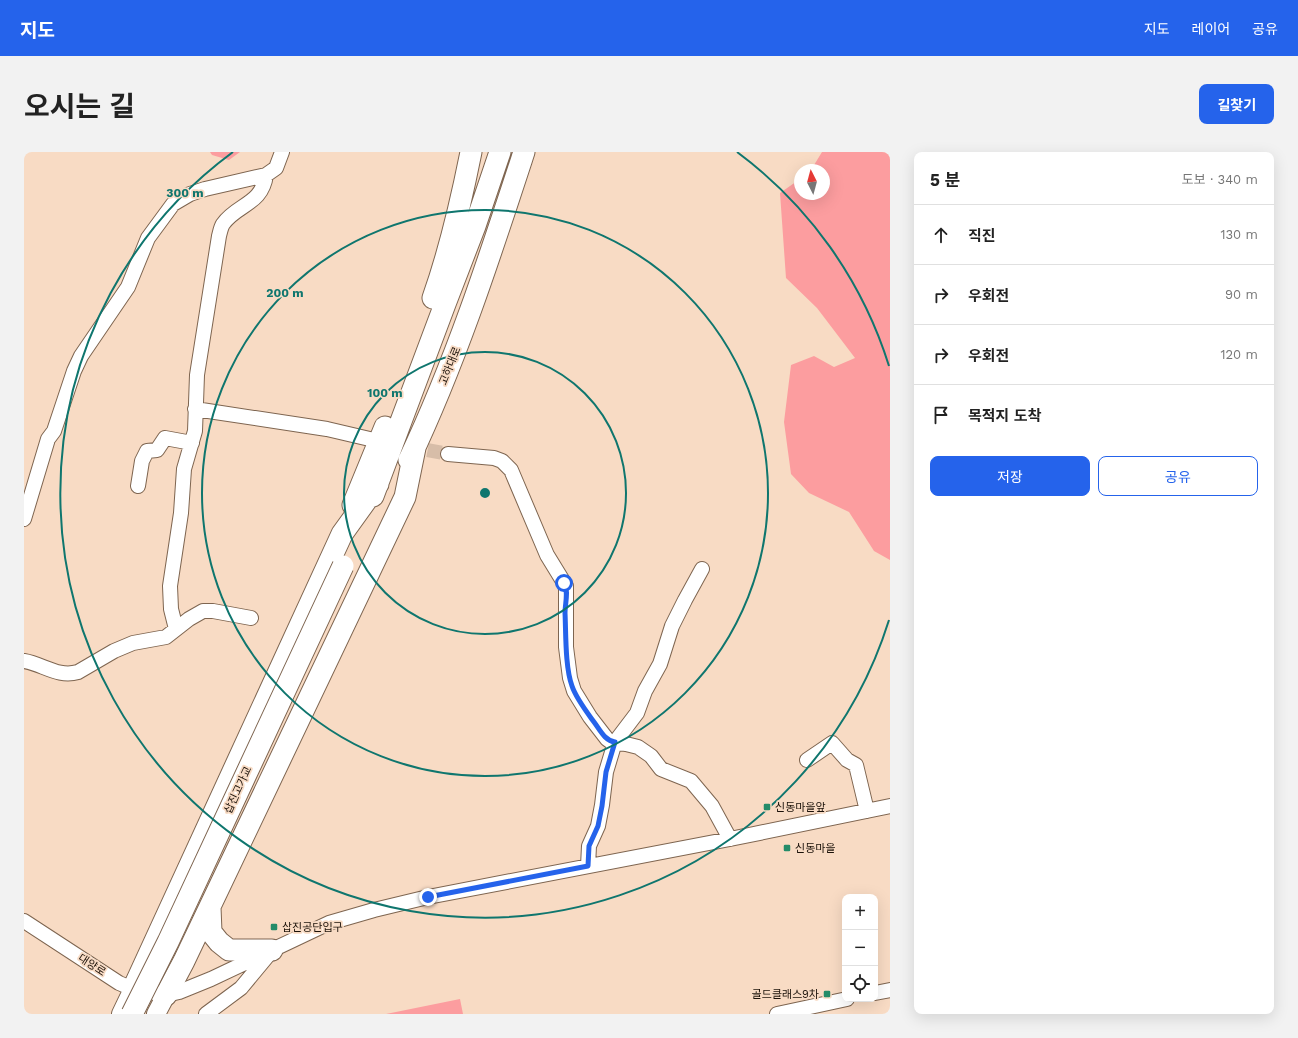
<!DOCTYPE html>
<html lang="ko">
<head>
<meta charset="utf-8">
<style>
  :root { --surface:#fff; --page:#f2f2f2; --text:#222; --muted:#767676; --line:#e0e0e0; --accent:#2563eb }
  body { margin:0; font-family:"Work Sans","Noto Sans KR",sans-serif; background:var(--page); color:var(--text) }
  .controls { position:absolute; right:12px; bottom:12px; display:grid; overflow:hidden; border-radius:8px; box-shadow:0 4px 16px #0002 }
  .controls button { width:36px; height:36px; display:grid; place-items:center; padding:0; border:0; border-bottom:1px solid var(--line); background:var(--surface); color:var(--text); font:20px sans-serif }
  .compass { position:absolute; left:770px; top:12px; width:36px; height:36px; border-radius:50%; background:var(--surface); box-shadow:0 4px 16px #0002; rotate:354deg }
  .stop { position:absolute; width:12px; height:12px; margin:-9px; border:3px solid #2563eb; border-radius:50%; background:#fff }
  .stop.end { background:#2563eb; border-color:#fff; box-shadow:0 1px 4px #0008 }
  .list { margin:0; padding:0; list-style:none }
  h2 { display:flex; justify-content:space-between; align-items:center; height:52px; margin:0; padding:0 16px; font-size:17px }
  h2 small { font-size:13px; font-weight:400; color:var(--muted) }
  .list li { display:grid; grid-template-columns:26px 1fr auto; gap:12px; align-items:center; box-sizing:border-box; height:60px; padding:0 16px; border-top:1px solid var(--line) }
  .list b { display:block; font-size:15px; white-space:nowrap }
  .list em { font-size:13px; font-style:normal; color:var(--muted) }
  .actions { display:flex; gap:8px; padding:12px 16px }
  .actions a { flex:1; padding:9px 0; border:1px solid var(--accent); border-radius:8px; text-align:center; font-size:14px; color:var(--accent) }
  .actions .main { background:var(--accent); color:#fff }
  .icon { flex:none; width:22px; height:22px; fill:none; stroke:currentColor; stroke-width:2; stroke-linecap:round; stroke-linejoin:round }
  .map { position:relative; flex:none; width:866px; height:862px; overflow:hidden; border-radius:8px }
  header { display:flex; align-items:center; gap:24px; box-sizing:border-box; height:56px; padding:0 20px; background:var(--accent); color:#fff }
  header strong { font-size:19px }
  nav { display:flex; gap:22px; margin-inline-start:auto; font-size:14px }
  .intro { display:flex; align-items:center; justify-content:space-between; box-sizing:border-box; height:96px; padding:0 24px }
  h1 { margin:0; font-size:28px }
  .button { padding:10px 18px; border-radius:8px; background:var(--accent); color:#fff; font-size:14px; font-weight:700 }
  main { display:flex; gap:24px; padding:0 24px }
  aside { flex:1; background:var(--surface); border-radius:8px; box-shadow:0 4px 16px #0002 }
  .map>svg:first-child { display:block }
  .green { fill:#fc9d9f }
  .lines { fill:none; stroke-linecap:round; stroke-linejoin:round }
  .minor-tunnel { stroke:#d7bda8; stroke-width:14; stroke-dasharray:14 7; stroke-linecap:butt }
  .minor-casing { stroke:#7e6550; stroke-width:16 }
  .major-casing { stroke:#7e6550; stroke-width:20 }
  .highway-casing { stroke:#7e6550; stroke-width:23 }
  .minor { stroke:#fff; stroke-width:14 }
  .major { stroke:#fff; stroke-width:18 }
  .highway { stroke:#fff; stroke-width:21 }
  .highway-bridge-casing { stroke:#7e6550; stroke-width:23; stroke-linecap:butt }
  .highway-bridge { stroke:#fff; stroke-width:21 }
  .route { stroke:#2563eb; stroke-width:5 }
  .ring { fill:none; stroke:#0f766e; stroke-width:2 }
  .poi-dot { fill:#248c69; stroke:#f8dbc4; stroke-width:1.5 }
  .labels { text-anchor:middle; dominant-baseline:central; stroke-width:3.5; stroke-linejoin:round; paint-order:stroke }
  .street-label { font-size:11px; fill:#1b1109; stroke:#f8dbc4 }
  .poi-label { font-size:11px; fill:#1b1109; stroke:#f8dbc4; text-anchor:start }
  .centre { fill:#0f766e; stroke:#f8dbc4; stroke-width:2 }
  .ring-label { font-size:12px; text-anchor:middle; font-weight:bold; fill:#0f766e; stroke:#f8dbc4; stroke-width:3.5; stroke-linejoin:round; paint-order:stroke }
</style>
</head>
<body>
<header>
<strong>지도</strong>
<nav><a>지도</a><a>레이어</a><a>공유</a></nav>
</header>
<div class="intro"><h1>오시는 길</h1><a class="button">길찾기</a></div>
<main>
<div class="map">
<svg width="866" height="862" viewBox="0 0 866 862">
  <rect width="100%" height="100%" fill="#f8dbc4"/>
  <path class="green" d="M 186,0 L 216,0 L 205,8 L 188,3 Z
    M 798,0 L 866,0 L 866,408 L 850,399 L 825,360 L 785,341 L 767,322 L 760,270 L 767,213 L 790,204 L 810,215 L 831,206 L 793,156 L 762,126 L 756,41 L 776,27 L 776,42 L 800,42 L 800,18 L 787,18 Z
    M 436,847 L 439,862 L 362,862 Z"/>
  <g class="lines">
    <path class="minor-tunnel" d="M 383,294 L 424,302"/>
    <g class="minor-casing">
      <path id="minor" d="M 171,257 L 303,277 L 350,288
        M 424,302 L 470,306 L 478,309 L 487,318 L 523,403 L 542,434 L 542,495 L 546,526 L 550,539 L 566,565 L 583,587 L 587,590 L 602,592 L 614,595 L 627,604 L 637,617 L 667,629 L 688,654 L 706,687
        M 114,334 L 118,309 L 123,299 L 133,298 L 141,286 L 168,291
        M 0,367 L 24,287 L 30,279 L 50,219 L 57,204 L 104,135 L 124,86 L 149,52 L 166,42 L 181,37 L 242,23 L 252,16 L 258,0
        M 152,477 L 147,457 L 146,434 L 157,361 L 160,317 L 171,279 L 173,223 L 195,84 C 196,80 197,75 199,72 C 213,52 238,53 242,23
        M 0,509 C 19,512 34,526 54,520 L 90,499 L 109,491 L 142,485 L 165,467 L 179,459 L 189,459 L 227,466
        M 783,608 L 808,591 L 823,608 L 832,613 L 843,659
        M 564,714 L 565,694 L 574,674 L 578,653 L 582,620 L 591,590 L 613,561 L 621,539 L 636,512 L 648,474 L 661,448 L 678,417
        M 0,769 L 95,831 L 109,837 L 142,843 L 155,840 L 187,827 L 305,771 L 350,758 L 404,745 L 706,687 L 866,654
        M 851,841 L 866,838
        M 182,862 L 217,836 L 246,801
        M 753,862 L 823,847"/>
    </g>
    <g class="major-casing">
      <path id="major" d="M 97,862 L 109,837
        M 132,862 L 142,843"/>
    </g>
    <g class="highway-casing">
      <path id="highway" d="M 409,146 C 426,98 437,50 447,0
        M 385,308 C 432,209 466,104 500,0
        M 349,344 L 421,152 L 451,74 L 476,0
        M 329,353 L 361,275
        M 186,755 L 187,780 L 195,790 L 205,798 L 248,798
        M 109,837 L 318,382 L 354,332
        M 142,843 L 160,809 L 381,345 L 391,296"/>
    </g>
    <use href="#minor" class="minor"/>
    <use href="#major" class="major"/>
    <use href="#highway" class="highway"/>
    <g class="highway-bridge-casing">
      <path id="highway-bridge" d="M 108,862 L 144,790 L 319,414"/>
    </g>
    <use href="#highway-bridge" class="highway-bridge"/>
  </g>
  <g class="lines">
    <path class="route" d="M 404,745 L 564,714 L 565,694 L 574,674 L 578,654 L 582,620 L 591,590 C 581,589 576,578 570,570 C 562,559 552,546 548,534 C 541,515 542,481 541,461 C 541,451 545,439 540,431"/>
  </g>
  <g class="ring">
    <circle cx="461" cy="341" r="141"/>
    <circle cx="461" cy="341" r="283"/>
    <path d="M865 468A424 424 0 1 1 209 0M713 0A424 424 0 0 1 865 214"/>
  </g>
  <g class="poi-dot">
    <rect x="739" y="651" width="8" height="8" rx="2"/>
    <rect x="759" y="692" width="8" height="8" rx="2"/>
    <rect x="246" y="771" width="8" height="8" rx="2"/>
    <rect x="799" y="838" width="8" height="8" rx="2"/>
  </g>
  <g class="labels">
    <g class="street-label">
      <text transform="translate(426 214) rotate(-68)">고하대로</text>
      <text transform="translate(214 638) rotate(-65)">삽진고가교</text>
      <text transform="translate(68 813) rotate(33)">대양로</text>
    </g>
    <g class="poi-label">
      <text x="751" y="655">신동마을앞</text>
      <text x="771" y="696">신동마을</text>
      <text x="258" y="775">삽진공단입구</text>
      <text x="795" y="842" text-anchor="end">골드클래스9차</text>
    </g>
  </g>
  <circle cx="461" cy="341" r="6" class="centre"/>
  <g class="ring-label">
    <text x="161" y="45">300 m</text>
    <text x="261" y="145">200 m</text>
    <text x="361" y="245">100 m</text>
  </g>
</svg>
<div class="controls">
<button>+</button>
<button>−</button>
<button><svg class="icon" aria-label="locate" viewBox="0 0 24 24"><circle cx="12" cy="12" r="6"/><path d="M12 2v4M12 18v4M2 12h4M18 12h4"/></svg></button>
</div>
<svg class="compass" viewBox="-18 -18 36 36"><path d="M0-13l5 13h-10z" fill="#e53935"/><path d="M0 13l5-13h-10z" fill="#767676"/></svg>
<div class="stop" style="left:540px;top:431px"></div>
<div class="stop end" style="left:404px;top:745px"></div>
</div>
<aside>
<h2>5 분<small>도보 · 340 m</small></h2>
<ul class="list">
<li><svg class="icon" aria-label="ahead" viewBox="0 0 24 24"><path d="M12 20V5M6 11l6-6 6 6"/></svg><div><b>직진</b></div><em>130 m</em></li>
<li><svg class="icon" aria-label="right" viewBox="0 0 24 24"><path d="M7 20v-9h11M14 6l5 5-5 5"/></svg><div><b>우회전</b></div><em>90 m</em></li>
<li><svg class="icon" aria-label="right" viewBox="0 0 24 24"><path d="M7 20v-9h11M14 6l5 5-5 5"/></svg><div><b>우회전</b></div><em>120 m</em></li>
<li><svg class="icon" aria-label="arrive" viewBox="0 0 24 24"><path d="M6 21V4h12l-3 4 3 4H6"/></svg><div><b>목적지 도착</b></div></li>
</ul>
<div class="actions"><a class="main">저장</a><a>공유</a></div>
</aside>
</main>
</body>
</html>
